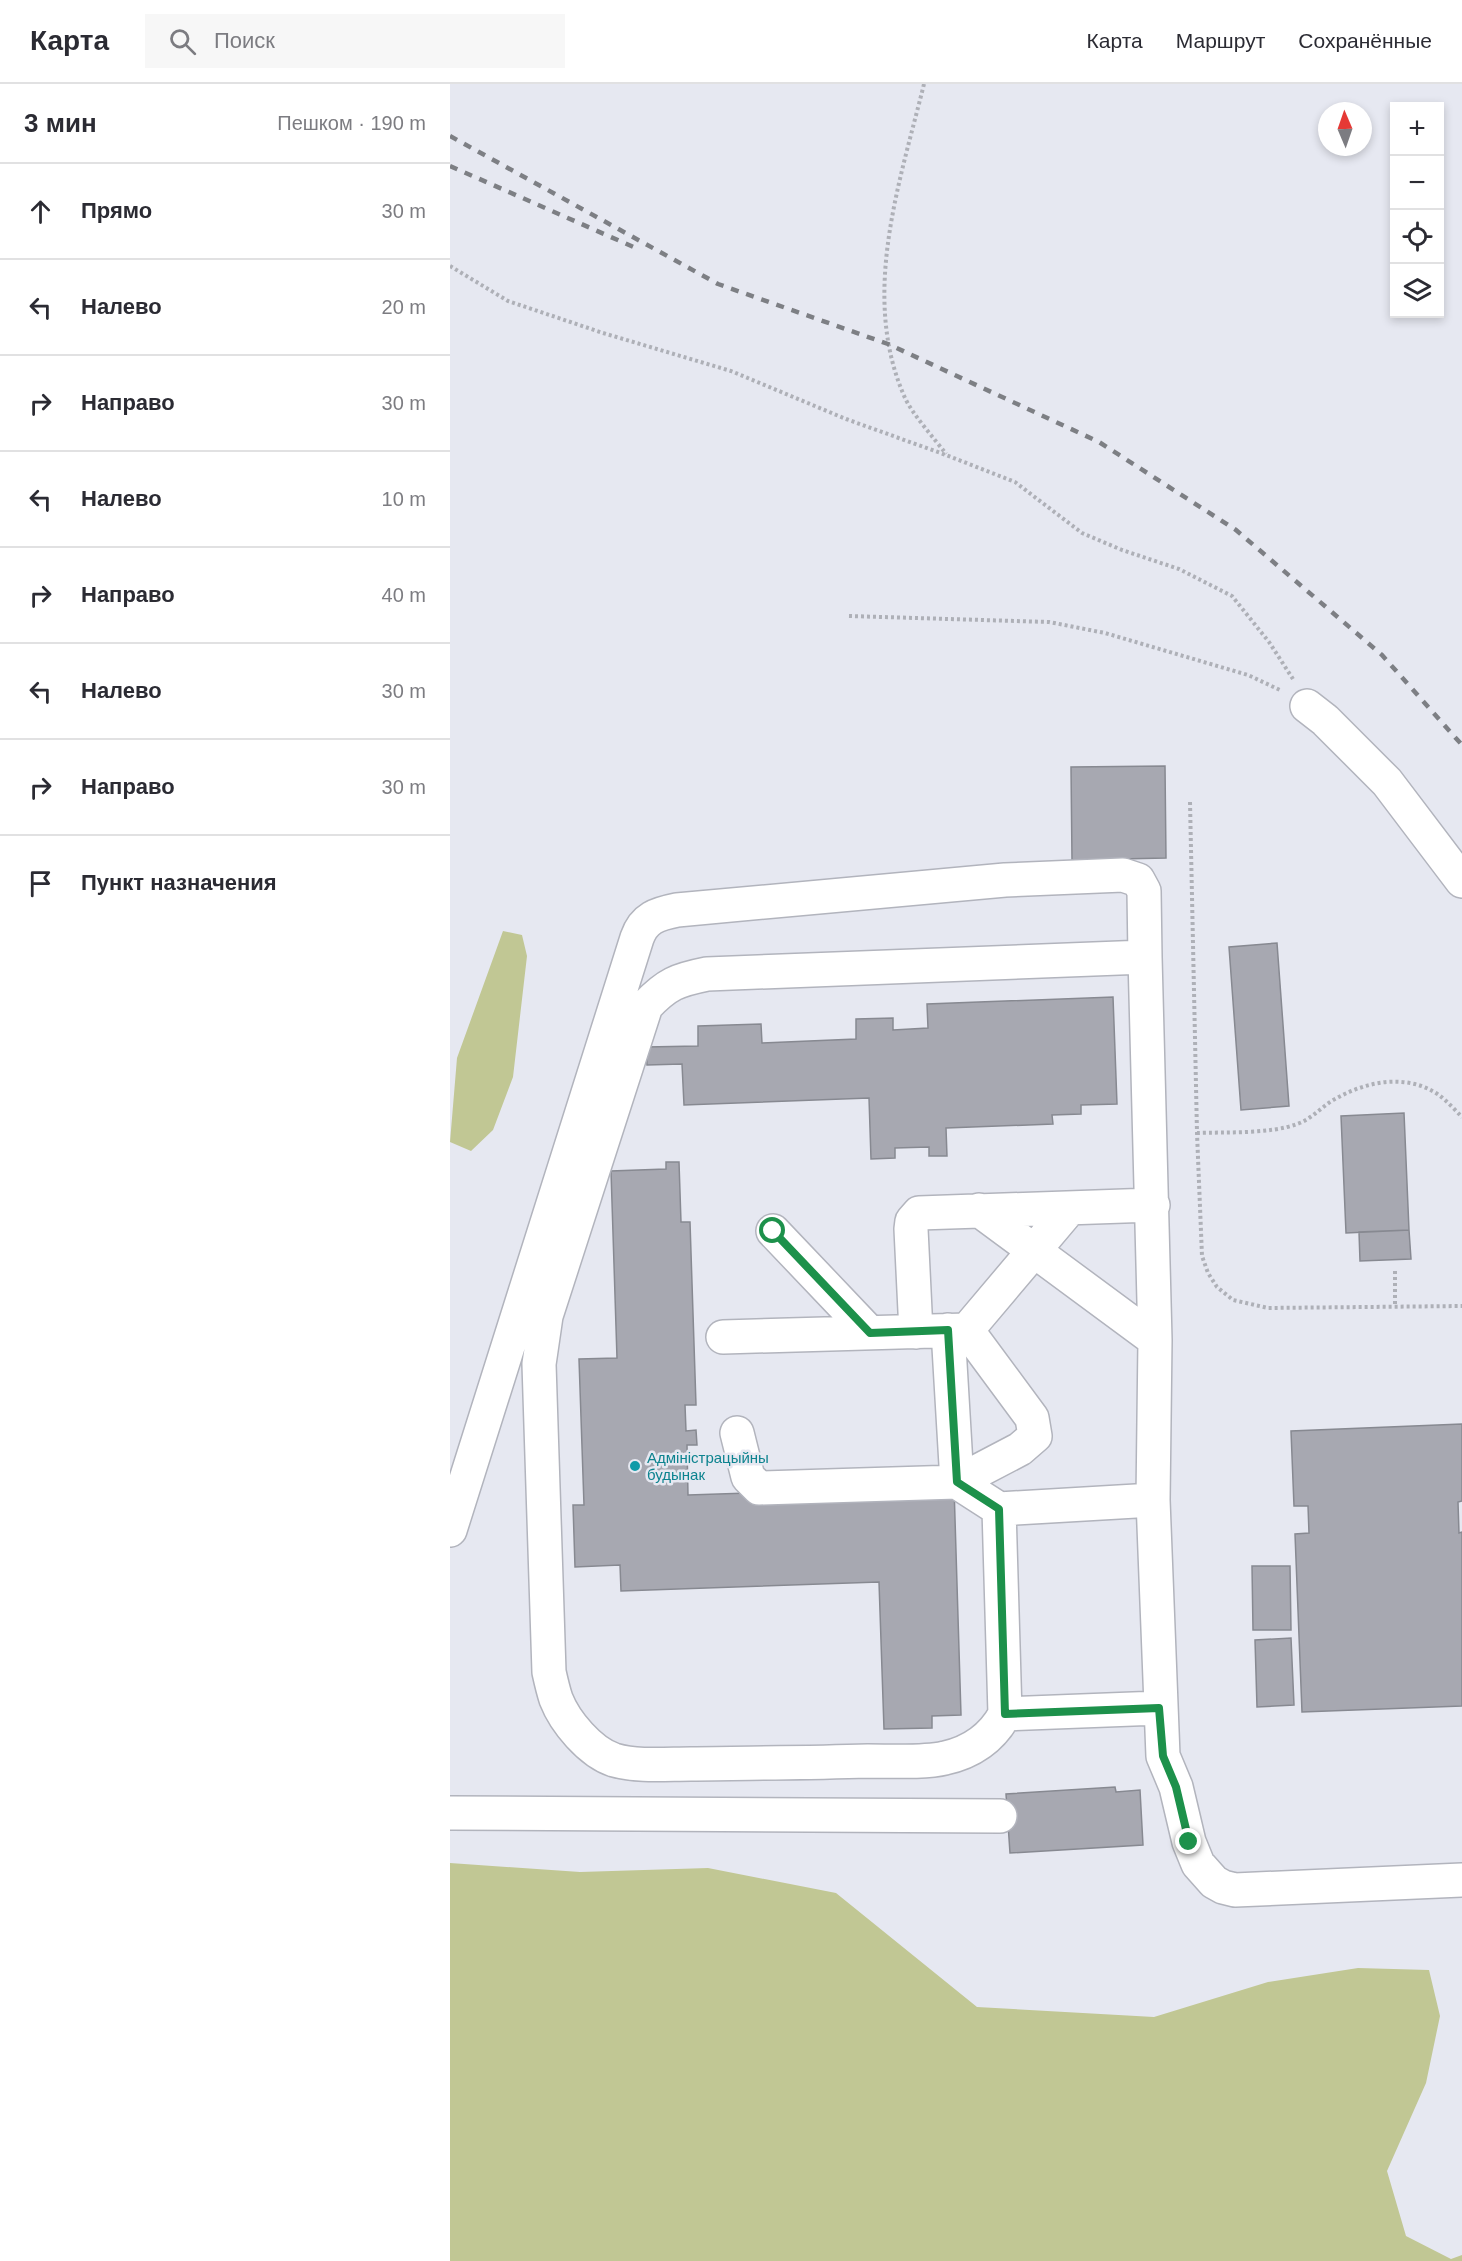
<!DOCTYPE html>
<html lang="ru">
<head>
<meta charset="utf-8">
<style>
  :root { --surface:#fff; --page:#f7f7f7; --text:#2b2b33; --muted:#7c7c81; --line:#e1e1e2 }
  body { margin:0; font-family:Arial,sans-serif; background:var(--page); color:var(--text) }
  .controls { position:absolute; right:18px; top:18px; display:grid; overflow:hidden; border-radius:0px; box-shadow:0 3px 9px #0003 }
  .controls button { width:54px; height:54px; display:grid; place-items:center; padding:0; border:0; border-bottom:2px solid var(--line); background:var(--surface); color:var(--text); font:30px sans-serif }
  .compass { position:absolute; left:868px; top:18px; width:54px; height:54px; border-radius:50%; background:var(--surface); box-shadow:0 3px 9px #0003; rotate:358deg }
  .stop { position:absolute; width:18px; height:18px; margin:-14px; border:4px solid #1d914b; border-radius:50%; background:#fff }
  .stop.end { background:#1d914b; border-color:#fff; box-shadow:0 2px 6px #0008 }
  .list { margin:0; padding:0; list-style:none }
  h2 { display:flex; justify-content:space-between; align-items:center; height:78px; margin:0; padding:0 24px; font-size:26px }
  h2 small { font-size:20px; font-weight:400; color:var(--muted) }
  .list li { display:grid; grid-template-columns:39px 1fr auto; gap:18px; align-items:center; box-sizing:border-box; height:96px; padding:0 24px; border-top:2px solid var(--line) }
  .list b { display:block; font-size:22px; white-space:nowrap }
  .list em { font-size:20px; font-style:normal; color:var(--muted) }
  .icon { flex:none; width:33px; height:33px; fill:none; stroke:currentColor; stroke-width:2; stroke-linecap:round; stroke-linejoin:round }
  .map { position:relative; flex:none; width:1012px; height:2177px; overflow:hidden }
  header { display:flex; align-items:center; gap:36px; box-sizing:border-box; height:84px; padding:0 30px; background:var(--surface); border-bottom:2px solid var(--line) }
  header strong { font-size:28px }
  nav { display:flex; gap:33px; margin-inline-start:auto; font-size:21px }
  .search { width:420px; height:54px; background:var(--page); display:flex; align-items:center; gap:15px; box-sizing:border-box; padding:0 21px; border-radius:0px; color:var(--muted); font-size:22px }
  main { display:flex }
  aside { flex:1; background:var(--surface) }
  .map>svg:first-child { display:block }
  .green { fill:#c1c794 }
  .building { fill:#a7a8b1; stroke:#878991; stroke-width:1.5 }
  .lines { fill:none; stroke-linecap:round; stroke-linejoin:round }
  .minor-casing { stroke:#b2b4bd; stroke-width:36 }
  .path { stroke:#aeb0b7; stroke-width:4; stroke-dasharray:3 3; stroke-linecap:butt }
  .minor { stroke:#fff; stroke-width:33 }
  .rail { stroke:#7d7f84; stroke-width:4.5; stroke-dasharray:8 8; stroke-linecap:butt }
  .route { stroke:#1d914b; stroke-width:8 }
  .culture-dot { fill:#0f9aa8; stroke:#e6e8f1; stroke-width:2 }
  .labels { text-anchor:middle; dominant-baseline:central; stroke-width:5; stroke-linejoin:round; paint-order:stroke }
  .culture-label { font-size:15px; fill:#0d838f; stroke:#e6e8f1; text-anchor:start }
</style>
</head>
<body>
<header>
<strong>Карта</strong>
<div class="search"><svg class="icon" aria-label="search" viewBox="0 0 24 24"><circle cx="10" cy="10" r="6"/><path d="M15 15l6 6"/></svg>Поиск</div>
<nav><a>Карта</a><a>Маршрут</a><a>Сохранённые</a></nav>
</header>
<main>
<aside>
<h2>3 мин<small>Пешком · 190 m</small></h2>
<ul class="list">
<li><svg class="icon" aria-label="ahead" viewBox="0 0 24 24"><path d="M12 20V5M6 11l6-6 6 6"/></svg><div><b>Прямо</b></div><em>30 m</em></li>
<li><svg class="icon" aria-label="left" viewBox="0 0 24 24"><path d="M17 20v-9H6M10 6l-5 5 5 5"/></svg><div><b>Налево</b></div><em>20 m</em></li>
<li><svg class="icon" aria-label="right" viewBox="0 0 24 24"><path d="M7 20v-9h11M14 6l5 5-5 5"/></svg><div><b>Направо</b></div><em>30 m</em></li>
<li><svg class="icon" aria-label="left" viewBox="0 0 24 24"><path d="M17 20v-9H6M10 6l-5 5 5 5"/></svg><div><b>Налево</b></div><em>10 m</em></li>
<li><svg class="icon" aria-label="right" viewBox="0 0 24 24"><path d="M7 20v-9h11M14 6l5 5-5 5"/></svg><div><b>Направо</b></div><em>40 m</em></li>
<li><svg class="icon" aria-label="left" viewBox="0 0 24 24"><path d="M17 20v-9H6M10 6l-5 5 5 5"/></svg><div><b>Налево</b></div><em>30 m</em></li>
<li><svg class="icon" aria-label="right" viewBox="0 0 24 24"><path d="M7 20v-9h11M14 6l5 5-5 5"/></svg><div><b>Направо</b></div><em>30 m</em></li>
<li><svg class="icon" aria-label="arrive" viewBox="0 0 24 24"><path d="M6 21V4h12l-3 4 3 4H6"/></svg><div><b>Пункт назначения</b></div></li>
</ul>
</aside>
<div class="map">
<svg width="1012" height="2177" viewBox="0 0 1012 2177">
  <rect width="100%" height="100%" fill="#e6e8f1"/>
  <path class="green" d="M 53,847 L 72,851 L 77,872 L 63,993 L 43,1046 L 21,1067 L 0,1058 L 7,974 Z
    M 0,1779 L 130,1788 L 258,1784 L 386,1809 L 527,1923 L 704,1933 L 818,1898 L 908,1884 L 979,1886 L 990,1932 L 976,1999 L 937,2087 L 956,2152 L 1001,2175 L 1012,2171 L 1012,2177 L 0,2177 Z"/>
  <path class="building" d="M 715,682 L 716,774 L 622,776 L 621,683 Z
    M 827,859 L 839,1022 L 791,1026 L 779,863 Z
    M 663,913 L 667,1020 L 631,1021 L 631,1030 L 602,1031 L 603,1040 L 496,1044 L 497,1072 L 479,1072 L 479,1063 L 445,1064 L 445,1074 L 421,1075 L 419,1014 L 234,1021 L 232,980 L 197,981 L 196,963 L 248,962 L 248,942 L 311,940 L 312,959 L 406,955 L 406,935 L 443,934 L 443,946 L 478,944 L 477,920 Z
    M 954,1029 L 959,1146 L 896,1149 L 891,1032 Z
    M 216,1078 L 229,1078 L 231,1138 L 240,1138 L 246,1321 L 235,1321 L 236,1347 L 246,1346 L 247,1361 L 237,1361 L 238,1411 L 504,1402 L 511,1631 L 482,1632 L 482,1644 L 434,1645 L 429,1498 L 171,1507 L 170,1481 L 125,1483 L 123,1421 L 134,1421 L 129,1275 L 167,1274 L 161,1087 L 216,1085 Z
    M 959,1146 L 961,1175 L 910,1177 L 909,1148 Z
    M 1012,1340 L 1012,1417 L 1008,1418 L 1009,1449 L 1012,1448 L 1012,1622 L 852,1628 L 845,1450 L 859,1449 L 858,1422 L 844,1422 L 841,1347 Z
    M 802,1482 L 840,1482 L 841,1546 L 803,1546 Z
    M 841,1554 L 844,1621 L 807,1623 L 805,1556 Z
    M 665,1703 L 666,1708 L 690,1706 L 693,1761 L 560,1769 L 556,1710 Z"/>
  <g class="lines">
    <g class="minor-casing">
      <path id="minor" d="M 857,622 L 875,636 L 937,698 L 1012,797
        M 529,1126 L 705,1256
        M 323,1147 L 420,1249
        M 498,1246 L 507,1398 L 549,1425 L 555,1630 C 542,1654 522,1668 495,1674 C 475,1679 441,1677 418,1677 C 359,1679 300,1679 241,1680 C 217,1680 188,1683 164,1676 C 140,1668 115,1638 106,1615 C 103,1606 101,1597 99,1588 L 89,1280 L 96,1232 L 196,922 C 217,900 227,896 257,890 L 695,873 L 705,1256 L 703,1416 L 713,1672 L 726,1703 L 739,1758 L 748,1780 L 764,1798 L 773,1803 L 785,1806 L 1012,1796
        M 466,1248 L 461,1145 L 462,1137 L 469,1129 L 703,1121
        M 273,1253 L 517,1246 L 620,1124
        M 287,1349 L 298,1393 L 309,1404 L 507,1398 L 570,1365 L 585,1352 L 582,1334 L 517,1246
        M 549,1425 L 703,1416
        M 0,1446 L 187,854 C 194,834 207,830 227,826 L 555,796 L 673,791 L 688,796 L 694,807 L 695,873
        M 555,1630 L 709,1624
        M 0,1729 L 550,1732"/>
    </g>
    <path class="path" d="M 474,0 C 449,101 410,213 455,314 C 463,331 484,354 496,370
      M 0,182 L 58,217 L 153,249 L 281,287 L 396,335 L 496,371 L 565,398 L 632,449 L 672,466 L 729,485 L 782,512 L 819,558 L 843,595
      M 399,532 L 599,538 L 655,549 L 798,591 L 830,606
      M 740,718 L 747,1049 L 752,1172 L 758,1189 L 767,1203 L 783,1216 L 818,1224 L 1012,1222
      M 747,1049 C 776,1048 821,1050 847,1040 C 862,1035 871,1023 885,1015 C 917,997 957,989 989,1011 C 997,1017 1005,1026 1012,1033
      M 945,1187 L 945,1223"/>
    <use href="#minor" class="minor"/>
    <path class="rail" d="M 0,52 L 268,200 L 438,260 L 649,358 L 786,446 L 932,571 L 1012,661
      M 0,82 L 188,165"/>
  </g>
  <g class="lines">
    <path class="route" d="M 323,1147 L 420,1249 L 498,1246 L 507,1398 L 549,1425 L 555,1630 L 709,1624 L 713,1672 L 726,1703 L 739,1758"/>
  </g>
  <circle class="culture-dot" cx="185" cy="1382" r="6"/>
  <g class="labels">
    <g class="culture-label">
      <text x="197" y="1373">Адміністрацыйны<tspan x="197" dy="17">будынак</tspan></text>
    </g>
  </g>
</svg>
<div class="controls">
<button>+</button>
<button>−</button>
<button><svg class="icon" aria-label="locate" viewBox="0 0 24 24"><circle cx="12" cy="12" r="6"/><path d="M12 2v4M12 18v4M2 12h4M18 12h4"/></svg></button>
<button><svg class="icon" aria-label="layers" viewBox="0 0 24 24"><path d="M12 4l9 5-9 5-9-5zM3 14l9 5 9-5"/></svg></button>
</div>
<svg class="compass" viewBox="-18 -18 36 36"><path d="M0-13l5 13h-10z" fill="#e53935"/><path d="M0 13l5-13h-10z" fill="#7c7c81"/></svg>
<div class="stop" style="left:323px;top:1147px"></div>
<div class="stop end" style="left:739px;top:1758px"></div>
</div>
</main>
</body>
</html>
